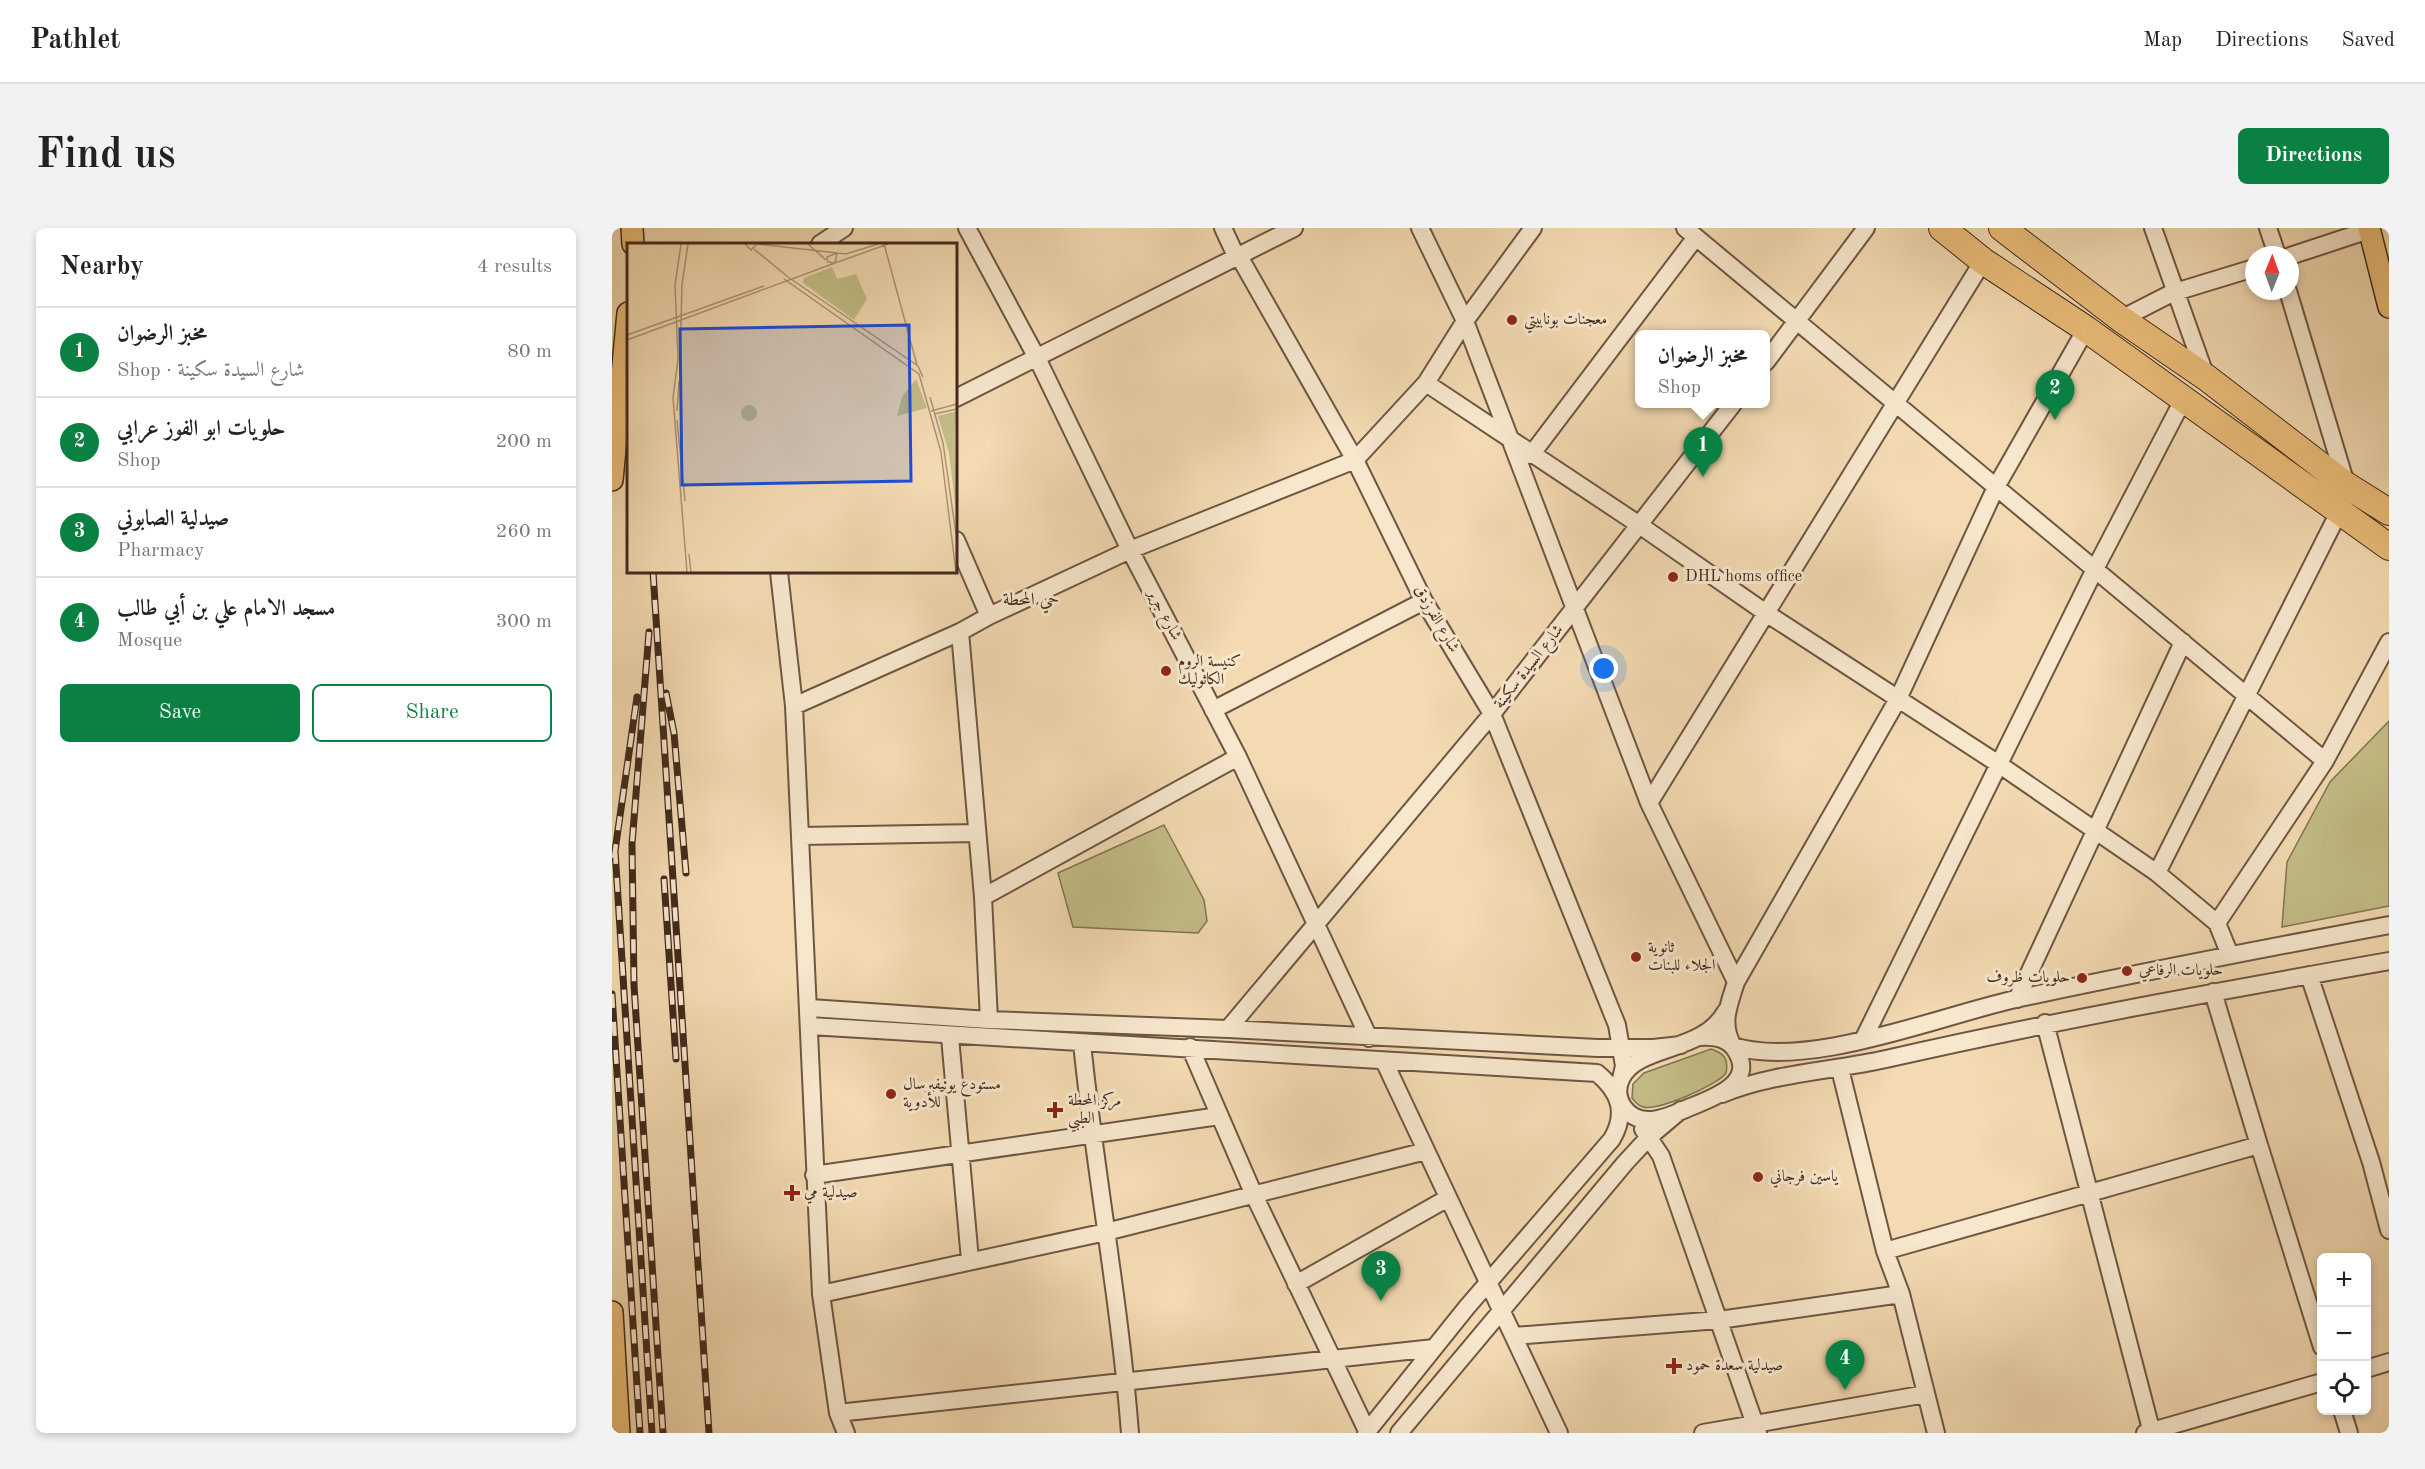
<!DOCTYPE html>
<html lang="en">
<head>
<meta charset="utf-8">
<style>
  :root { --surface:#fff; --page:#f2f2f2; --text:#222; --muted:#767676; --line:#e0e0e0; --accent:#0b8043 }
  body { margin:0; font-family:"Old Standard TT",Amiri,serif; background:var(--page); color:var(--text) }
  .controls { position:absolute; right:18px; bottom:18px; display:grid; overflow:hidden; border-radius:9px; box-shadow:0 3px 9px #0003 }
  .controls button { width:54px; height:54px; display:grid; place-items:center; padding:0; border:0; border-bottom:2px solid var(--line); background:var(--surface); color:var(--text); font:30px sans-serif }
  .compass { position:absolute; left:1633px; top:18px; width:54px; height:54px; border-radius:50%; background:var(--surface); box-shadow:0 3px 9px #0003; rotate:1deg }
  .you { position:absolute; left:992px; top:441px; width:21px; height:21px; margin:-15px; border:4px solid #fff; border-radius:50%; background:#1a73e8; box-shadow:0 0 0 9px #1a73e833 }
  .badge { display:grid; place-items:center; width:39px; height:39px; border-radius:50%; background:var(--accent); color:#fff; font-size:20px; font-weight:700 }
  .pin { position:absolute; translate:-50% -50px; filter:drop-shadow(0 2px 3px #0008) }
  .pin::after { content:''; position:absolute; top:32px; width:21px; height:18px; background:inherit; clip-path:polygon(0 0,100% 0,50% 100%) }
  .popup { position:absolute; left:1023px; top:102px; width:135px; height:78px; box-sizing:border-box; display:grid; place-content:center; border-radius:9px; background:var(--surface); filter:drop-shadow(0 2px 4px #0005); font-size:20px; white-space:nowrap; color:var(--muted) }
  .popup b { font-size:22px; color:var(--text) }
  .popup::after { content:''; position:absolute; left:50%; top:100%; margin-left:-12px; border:12px solid transparent; border-top-color:var(--surface) }
  .list { margin:0; padding:0; list-style:none }
  h2 { display:flex; justify-content:space-between; align-items:center; height:78px; margin:0; padding:0 24px; font-size:26px }
  h2 small { font-size:20px; font-weight:400; color:var(--muted) }
  .list li { display:grid; grid-template-columns:39px 1fr auto; gap:18px; align-items:center; box-sizing:border-box; height:90px; padding:0 24px; border-top:2px solid var(--line) }
  .list b { display:block; font-size:22px; white-space:nowrap }
  .list p { margin:0; font-size:20px; white-space:nowrap; color:var(--muted) }
  .list em { font-size:20px; font-style:normal; color:var(--muted) }
  .actions { display:flex; gap:12px; padding:18px 24px }
  .actions a { flex:1; padding:14px 0; border:2px solid var(--accent); border-radius:9px; text-align:center; font-size:21px; color:var(--accent) }
  .actions .main { background:var(--accent); color:#fff }
  .icon { flex:none; width:33px; height:33px; fill:none; stroke:currentColor; stroke-width:2; stroke-linecap:round; stroke-linejoin:round }
  .map { position:relative; flex:none; width:1777px; height:1205px; overflow:hidden; border-radius:9px }
  header { display:flex; align-items:center; gap:36px; box-sizing:border-box; height:84px; padding:0 30px; background:var(--surface); border-bottom:2px solid var(--line) }
  header strong { font-size:28px }
  nav { display:flex; gap:33px; margin-inline-start:auto; font-size:21px }
  .intro { display:flex; align-items:center; justify-content:space-between; box-sizing:border-box; height:144px; padding:0 36px }
  h1 { margin:0; font-size:42px }
  .button { padding:15px 27px; border-radius:9px; background:var(--accent); color:#fff; font-size:21px; font-weight:700 }
  main { display:flex; gap:36px; padding:0 36px }
  aside { flex:1; background:var(--surface); border-radius:9px; box-shadow:0 3px 9px #0003 }
  .map>svg:first-child { display:block }
  .green { fill:#c3bd87; stroke:#827452; stroke-width:1.5 }
  .lines { fill:none; stroke-linecap:round; stroke-linejoin:round }
  .minor-casing { stroke:#6e5643; stroke-width:20 }
  .major-casing { stroke:#422a1e; stroke-width:24 }
  .highway-casing { stroke:#422a1e; stroke-width:28 }
  .minor { stroke:#f7e7cd; stroke-width:16 }
  .major { stroke:#eabd79; stroke-width:21 }
  .highway { stroke:#eabd79; stroke-width:26 }
  .rail-casing { stroke:#422a1e; stroke-width:7 }
  .rail { stroke:#f7e7cd; stroke-width:4.5; stroke-dasharray:14; stroke-linecap:butt }
  .poi-dot { fill:#8f2418; stroke:#f7e7cd; stroke-width:2 }
  .labels { text-anchor:middle; dominant-baseline:central; stroke-width:6; stroke-linejoin:round; paint-order:stroke }
  .poi-label { font-size:16px; fill:#422a1e; stroke:#f7e7cd; text-anchor:start }
  .street-label { font-size:16px; fill:#422a1e; stroke:#f7e7cd }
  .neighbourhood-label { font-size:18px; fill:#422a1e; stroke:#f7e7cd }
  .inset-road { fill:none; stroke:#ac9477; stroke-width:1.5 }
  .view { fill:#1d4ed8; fill-opacity:0.15; stroke:#1d4ed8; stroke-width:3 }
  .inset-edge { fill:none; stroke:#422a1e; stroke-width:3 }
</style>
</head>
<body>
<header>
<strong>Pathlet</strong>
<nav><a>Map</a><a>Directions</a><a>Saved</a></nav>
</header>
<div class="intro"><h1>Find us</h1><a class="button">Directions</a></div>
<main>
<aside>
<h2>Nearby<small>4 results</small></h2>
<ul class="list">
<li><span class="badge">1</span><div><b>مخبز الرضوان</b><p>Shop · شارع السيدة سكينة</p></div><em>80 m</em></li>
<li><span class="badge">2</span><div><b>حلويات ابو الفوز عرابي</b><p>Shop</p></div><em>200 m</em></li>
<li><span class="badge">3</span><div><b>صيدلية الصابوني</b><p>Pharmacy</p></div><em>260 m</em></li>
<li><span class="badge">4</span><div><b>مسجد الامام علي بن أبي طالب</b><p>Mosque</p></div><em>300 m</em></li>
</ul>
<div class="actions"><a class="main">Save</a><a>Share</a></div>
</aside>
<div class="map">
<svg width="1777" height="1205" viewBox="0 0 1777 1205">
  <rect width="100%" height="100%" fill="#f3dab2"/>
  <filter id="stains"><feTurbulence type="fractalNoise" baseFrequency=".00333" numOctaves="4"/><feColorMatrix values="0 0 0 0 .2 0 0 0 0 .09 0 0 0 0 .02 0 0 0 .5 -.17"/></filter>
  <radialGradient id="worn" r=".72"><stop offset=".6" stop-color="#630" stop-opacity="0"/><stop offset="1" stop-color="#630" stop-opacity=".3"/></radialGradient>
  <path class="green" d="M 1777,493 L 1777,678 L 1670,699 L 1675,634 L 1718,554 Z
    M 552,597 L 592,672 L 595,693 L 586,705 L 461,699 L 446,645 Z
    M 1099,821 C 1112,825 1117,831 1114,845 C 1106,857 1046,883 1031,879 C 1026,878 1023,874 1020,870 L 1021,856 L 1032,845 Z"/>
  <g class="lines">
    <g class="minor-casing">
      <path id="minor" d="M 355,0 L 425,130 L 518,322 L 626,529 L 757,810
        M 611,0 L 624,28 L 628,30 L 743,232 L 812,373 L 880,486 L 1005,797 L 1012,838 L 1009,851
        M 808,0 L 853,93 L 1037,575 L 1124,754
        M 1073,0 L 1713,533
        M 1541,0 L 1594,149
        M 1656,0 L 1665,27
        M 208,16 L 232,0
        M 1678,28 L 1757,2
        M 1676,63 L 1734,256
        M 1509,91 L 1560,65 L 1642,40
        M 1474,101 L 1384,259 L 1286,471 L 1124,754 C 1117,777 1108,795 1121,818 C 1198,842 1329,787 1408,770 C 1531,744 1654,720 1777,697
        M 1154,134 L 1254,0
        M 814,155 L 1026,296 L 1154,385 L 1388,537 L 1545,645 L 1605,695 L 1618,727
        M 344,170 L 682,0
        M 919,227 L 1084,9
        M 344,312 L 377,388
        M 167,344 L 182,478 L 209,1066 L 226,1185 L 234,1205
        M 348,404 L 371,669 L 377,792
        M 182,478 L 348,404 L 377,388 L 518,322 L 743,232 L 814,155 L 853,93 L 921,0
        M 601,482 L 812,373
        M 1037,575 L 1371,33
        M 189,608 L 365,605
        M 1545,645 L 1727,284
        M 371,669 L 626,529
        M 1605,695 L 1713,533 L 1777,414
        M 1697,747 L 1759,934 L 1777,1002
        M 1405,771 L 1571,414
        M 198,780 L 377,792 L 616,801 L 986,820 L 1041,820 L 1069,817
        M 1433,795 L 1540,1205
        M 198,798 L 985,845 C 1008,864 1015,885 1000,911 L 855,1079 L 754,1205
        M 616,801 L 880,486 L 1121,176
        M 338,809 L 358,1032
        M 1088,809 C 1103,808 1116,810 1124,823 C 1145,856 1098,871 1076,880 C 1064,885 1050,892 1037,892 C 1015,892 1000,871 1009,851 C 1025,816 1091,826 1114,783
        M 1251,812 L 1483,341 L 1571,172
        M 470,815 C 483,945 508,1074 518,1205
        M 578,819 L 642,967 L 756,1205
        M 772,833 L 947,1205
        M 1228,841 L 1273,1023
        M 1110,866 C 1161,845 1220,843 1274,831 C 1441,793 1608,763 1777,733
        M 1031,901 L 1049,928 L 1146,1205
        M 1647,917 L 1710,1119
        M 202,947 L 607,888
        M 684,1056 L 836,970
        M 209,1066 L 494,1004 L 814,923
        M 1289,1066 L 1324,1205
        M 902,1108 L 1107,1092 L 1289,1066 L 1273,1023 L 1647,917 L 1601,764
        M 1754,1141 L 1777,1134
        M 1730,1182 L 1737,1205
        M 226,1185 L 822,1120
        M 787,1205 L 1013,935 L 1037,909 L 1069,882
        M 1091,1205 L 1314,1166
        M 1533,1205 L 1710,1154"/>
    </g>
    <g class="major-casing">
      <path id="major" d="M 20,0 L 21,16
        M 1757,0 L 1777,79
        M 0,252 L 16,85
        M 0,1084 L 7,1205"/>
    </g>
    <g class="highway-casing">
      <path id="highway" d="M 1330,0 L 1371,33 L 1474,101 L 1777,319
        M 1390,0 L 1509,91 L 1595,150 L 1734,257 L 1777,284"/>
    </g>
    <use href="#minor" class="minor"/>
    <use href="#major" class="major"/>
    <use href="#highway" class="highway"/>
    <g class="rail-casing">
      <path id="rail" d="M 41,344 L 97,1205
        M 37,404 L 20,616 L 22,757 L 51,1205
        M 54,465 L 62,505 L 74,645
        M 3,622 L 40,1205
        M 2,630 L 25,469
        M 52,651 L 64,831
        M 0,766 L 28,1205"/>
    </g>
    <use href="#rail" class="rail"/>
  </g>
  <g class="poi-dot">
    <circle cx="900" cy="92" r="6"/>
    <circle cx="1061" cy="349" r="6"/>
    <circle cx="554" cy="443" r="6"/>
    <circle cx="1024" cy="729" r="6"/>
    <circle cx="1515" cy="743" r="6"/>
    <circle cx="1470" cy="750" r="6"/>
    <circle cx="279" cy="866" r="6"/>
    <path d="M440 873h6v6h6v6h-6v6h-6v-6h-6v-6h6z"/>
    <circle cx="1146" cy="949" r="6"/>
    <path d="M177 956h6v6h6v6h-6v6h-6v-6h-6v-6h6z"/>
    <path d="M1059 1129h6v6h6v6h-6v6h-6v-6h-6v-6h6z"/>
  </g>
  <g class="labels">
    <g class="poi-label">
      <text x="912" y="92">معجنات بونابيتي</text>
      <text x="1073" y="349">DHL homs office</text>
      <text x="566" y="434">كنيسة الروم<tspan x="566" dy="18">الكاثوليك</tspan></text>
      <text x="1036" y="720">ثانوية<tspan x="1036" dy="18">الجلاء للبنات</tspan></text>
      <text x="1527" y="743">حلويات الرفاعي</text>
      <text x="1458" y="750" text-anchor="end">حلويات ظروف</text>
      <text x="291" y="857">مستودع يونيفيرسال<tspan x="291" dy="18">للأدوية</tspan></text>
      <text x="456" y="873">مركز المحطة<tspan x="456" dy="18">الطبي</tspan></text>
      <text x="1158" y="949">ياسين فرجاني</text>
      <text x="192" y="965">صيدلية مي</text>
      <text x="1074" y="1138">صيدلية سعدة حمود</text>
    </g>
    <g class="street-label">
      <text transform="translate(552 387) rotate(62)">شارع جرير</text>
      <text transform="translate(824 391) rotate(60)">شارع الفرزدق</text>
      <text transform="translate(917 439) rotate(-52)">شارع السيدة سكينة</text>
    </g>
    <g class="neighbourhood-label">
      <text x="419" y="372">حي المحطة</text>
    </g>
  </g>
  <g transform="translate(15 15)">
    <rect width="330" height="330" fill="#f3dab2"/>
    <path d="M 205,24 L 210,36 L 229,31 L 240,56 L 227,77 L 176,40 L 177,35 ZM 289,136 L 300,165 L 270,173 L 275,154 ZM114 170a8 8 0 1 1 16 0a8 8 0 1 1-16 0ZM 330,168 L 328,191 L 330,277 L 322,210 L 311,173 Z" fill="#c3bd87"/>
    <path class="inset-road" d="M 54,1 L 48,42 L 51,116 L 46,155 L 60,329M 118,1 L 124,7 L 130,1 L 219,11 L 251,1M 181,1 L 199,17M 257,1 L 290,122M 127,6 L 161,34M 208,20 L 210,10 L 200,14 L 201,19 L 208,20 L 261,1M 161,34 L 291,123 L 296,134M 157,36 L 292,131 L 314,209 L 329,329M 0,92 L 137,43M 0,97 L 208,20M 53,118 L 55,42 L 61,1M 303,154 L 316,200 L 330,298M 50,168 L 52,138M 304,168 L 330,161M 307,171 L 330,166M 50,177 L 58,258M 62,311 L 64,329"/>
    <path class="view" d="M 282,82 L 284,238 L 55,242 L 53,86 Z"/>
    <rect width="330" height="330" class="inset-edge"/>
  </g>
  <rect width="100%" height="100%" filter="url(#stains)"/>
  <rect width="100%" height="100%" fill="url(#worn)"/>
</svg>
<div class="controls">
<button>+</button>
<button>−</button>
<button><svg class="icon" aria-label="locate" viewBox="0 0 24 24"><circle cx="12" cy="12" r="6"/><path d="M12 2v4M12 18v4M2 12h4M18 12h4"/></svg></button>
</div>
<svg class="compass" viewBox="-18 -18 36 36"><path d="M0-13l5 13h-10z" fill="#e53935"/><path d="M0 13l5-13h-10z" fill="#767676"/></svg>
<div class="you"></div>
<div class="pin badge" style="left:1091px;top:249px">1</div>
<div class="popup"><b>مخبز الرضوان</b>Shop</div>
<div class="pin badge" style="left:1443px;top:192px">2</div>
<div class="pin badge" style="left:769px;top:1073px">3</div>
<div class="pin badge" style="left:1233px;top:1162px">4</div>
</div>
</main>
</body>
</html>
